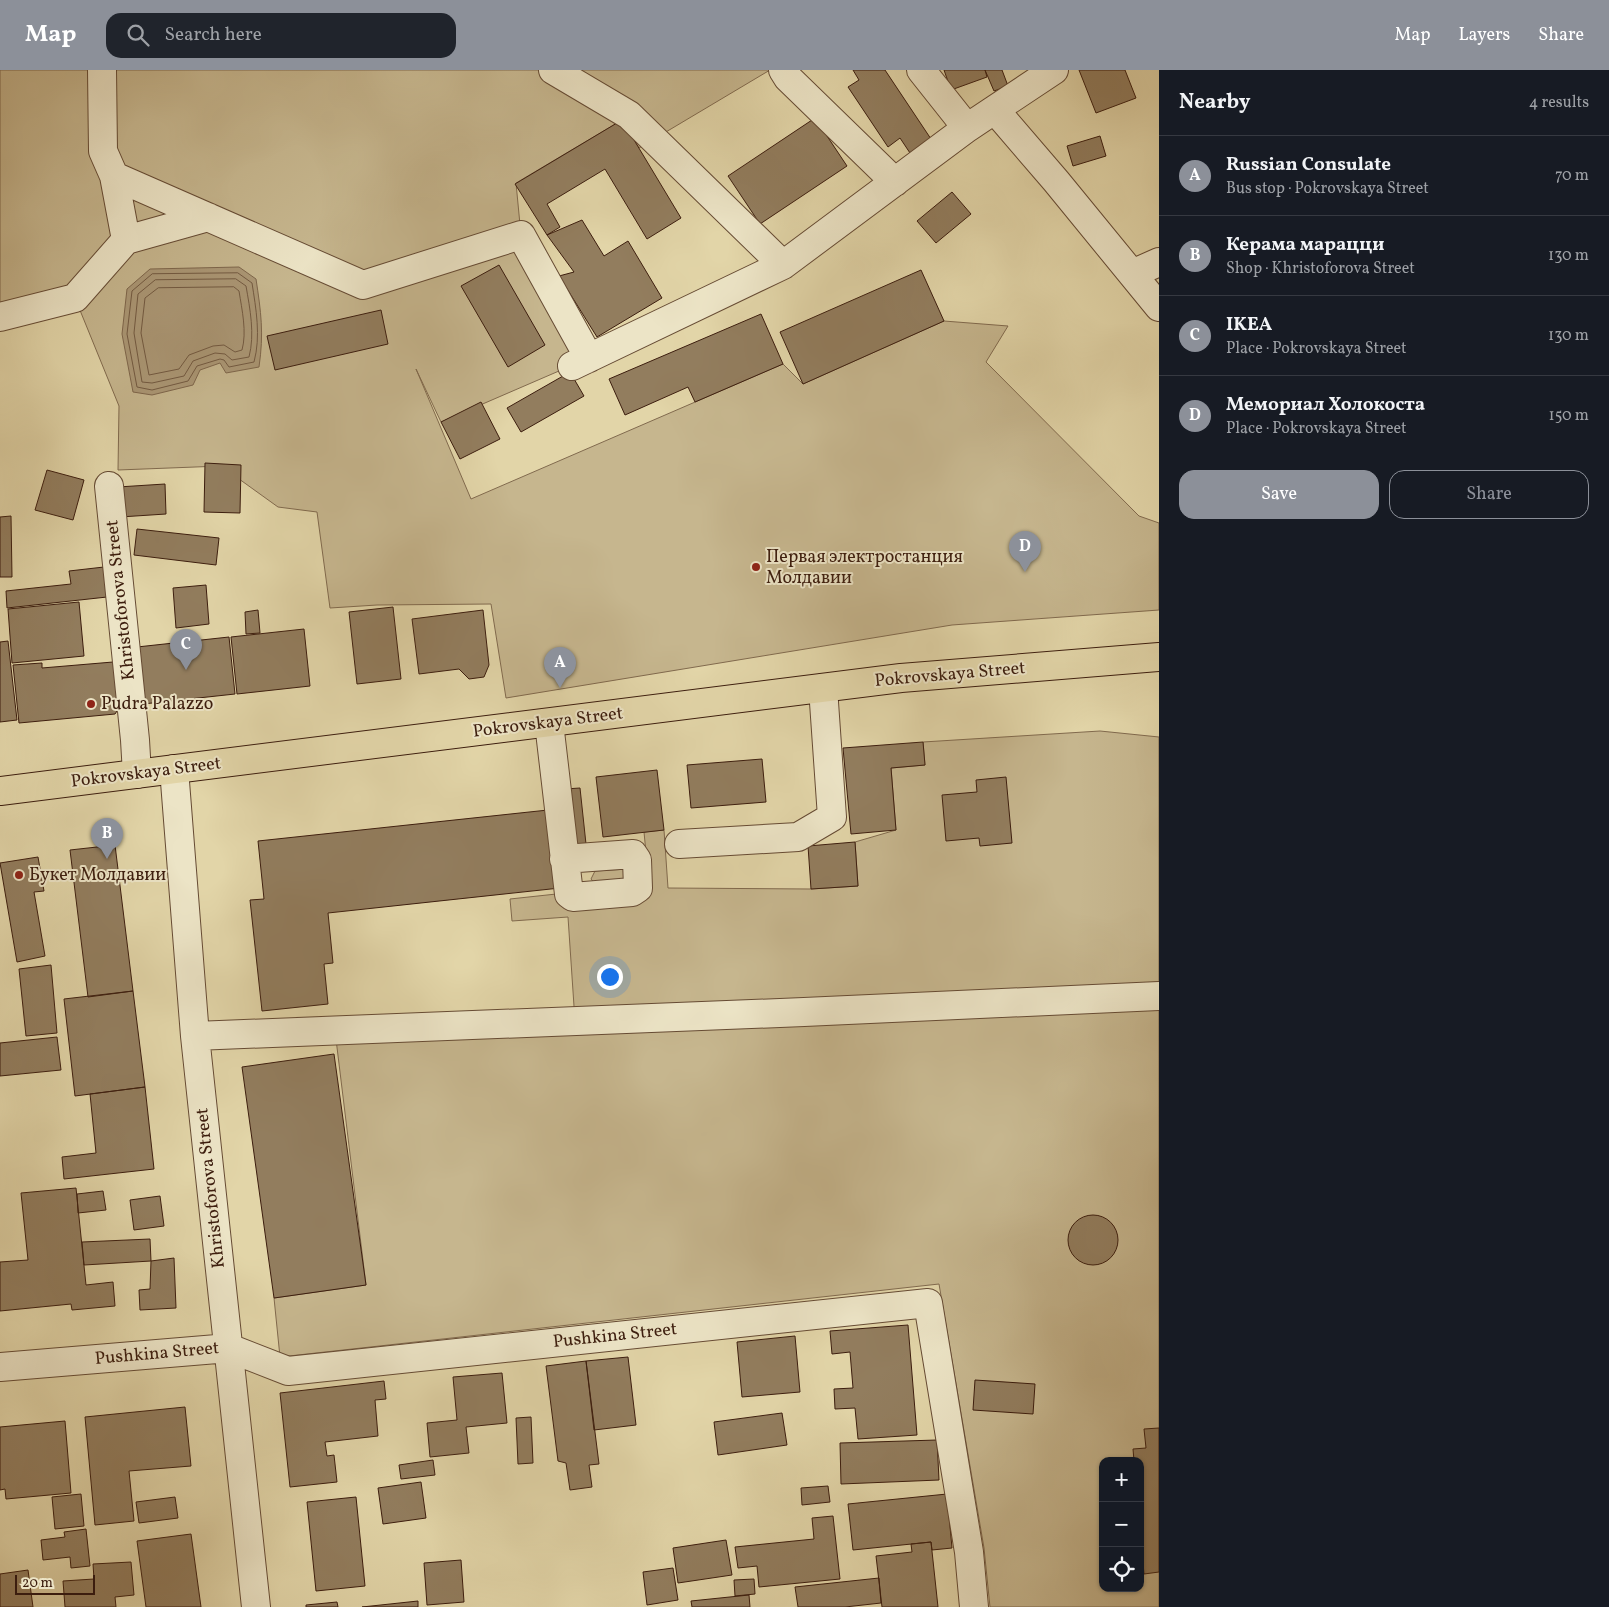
<!DOCTYPE html>
<html lang="en">
<head>
<meta charset="utf-8">
<style>
  :root { --surface:#171b24; --page:#20242c; --text:#f1f3f6; --muted:#9ea1a6; --line:#363941; --accent:#8c9099 }
  body { margin:0; font-family:Vollkorn,serif; background:var(--page); color:var(--text) }
  .controls { position:absolute; right:15px; bottom:15px; display:grid; overflow:hidden; border-radius:10px; box-shadow:0 1px 4px #0004 }
  .controls button { width:45px; height:45px; display:grid; place-items:center; padding:0; border:0; border-bottom:1px solid var(--line); background:var(--surface); color:var(--text); font:25px sans-serif }
  .scale { position:absolute; left:15px; bottom:12px; width:80px; box-sizing:border-box; padding-left:5px; border:2px solid #3c1d0e; border-top:0; font-size:14px; line-height:18px; white-space:nowrap; color:#3c1d0e; -webkit-text-stroke:4px #ece4c6; paint-order:stroke }
  .you { position:absolute; left:609px; top:906px; width:18px; height:18px; margin:-12px; border:4px solid #fff; border-radius:50%; background:#1a73e8; box-shadow:0 0 0 8px #1a73e833 }
  .badge { display:grid; place-items:center; width:32px; height:32px; border-radius:50%; background:var(--accent); color:#fff; font-size:16px; font-weight:700 }
  .pin { position:absolute; translate:-50% -41px; filter:drop-shadow(0 1px 2px #0008) }
  .pin::after { content:''; position:absolute; top:26px; width:18px; height:15px; background:inherit; clip-path:polygon(0 0,100% 0,50% 100%) }
  .list { margin:0; padding:0; list-style:none }
  h2 { display:flex; justify-content:space-between; align-items:center; height:65px; margin:0; padding:0 20px; font-size:21px }
  h2 small { font-size:16px; font-weight:400; color:var(--muted) }
  .list li { display:grid; grid-template-columns:32px 1fr auto; gap:15px; align-items:center; box-sizing:border-box; height:80px; padding:0 20px; border-top:1px solid var(--line) }
  .list b { display:block; font-size:19px; white-space:nowrap }
  .list p { margin:0; font-size:16px; white-space:nowrap; color:var(--muted) }
  .list em { font-size:16px; font-style:normal; color:var(--muted) }
  .actions { display:flex; gap:10px; padding:15px 20px }
  .actions a { flex:1; padding:11px 0; border:1px solid var(--accent); border-radius:15px; text-align:center; font-size:18px; color:var(--accent) }
  .actions .main { background:var(--accent); color:#fff }
  .icon { flex:none; width:28px; height:28px; fill:none; stroke:currentColor; stroke-width:2; stroke-linecap:round; stroke-linejoin:round }
  .map { position:relative; flex:none; width:1159px; height:1537px; overflow:hidden }
  header { display:flex; align-items:center; gap:30px; box-sizing:border-box; height:70px; padding:0 25px; background:var(--accent); color:#fff }
  header strong { font-size:24px }
  nav { display:flex; gap:28px; margin-inline-start:auto; font-size:18px }
  .search { width:350px; height:45px; background:var(--page); display:flex; align-items:center; gap:12px; box-sizing:border-box; padding:0 18px; border-radius:15px; color:var(--muted); font-size:19px }
  main { display:flex }
  aside { flex:1; background:var(--surface) }
  .map>svg:first-child { display:block }
  .green { fill:#c6b68e; stroke:#816a4e; fill-rule:evenodd }
  .water { fill:#aa9674; stroke:#7e664b }
  .lines { fill:none; stroke-linecap:round; stroke-linejoin:round }
  .shore { stroke:#735a41; stroke-width:1 }
  .building { fill:#927d5e; stroke:#3c1d0e }
  .minor-casing { stroke:#664b34; stroke-width:30 }
  .major-casing { stroke:#3c1d0e; stroke-width:30 }
  .minor { stroke:#ece4c6; stroke-width:28 }
  .major { stroke:#e2d5a8; stroke-width:28 }
  .poi-dot { fill:#8f2418; stroke:#ece4c6; stroke-width:2 }
  .labels { text-anchor:middle; dominant-baseline:central; stroke-width:4; stroke-linejoin:round; paint-order:stroke }
  .poi-label { font-size:18px; fill:#3c1d0e; stroke:#ece4c6; text-anchor:start }
  .street-label { font-size:18px; fill:#3c1d0e; stroke:#ece4c6 }
</style>
</head>
<body>
<header>
<strong>Map</strong>
<div class="search"><svg class="icon" aria-label="search" viewBox="0 0 24 24"><circle cx="10" cy="10" r="6"/><path d="M15 15l6 6"/></svg>Search here</div>
<nav><a>Map</a><a>Layers</a><a>Share</a></nav>
</header>
<main>
<div class="map">
<svg width="1159" height="1537" viewBox="0 0 1159 1537">
  <rect width="100%" height="100%" fill="#e2d5a8"/>
  <filter id="stains"><feTurbulence type="fractalNoise" baseFrequency=".004" numOctaves="4"/><feColorMatrix values="0 0 0 0 .2 0 0 0 0 .09 0 0 0 0 .02 0 0 0 .5 -.17"/></filter>
  <radialGradient id="worn" r=".72"><stop offset=".6" stop-color="#630" stop-opacity="0"/><stop offset="1" stop-color="#630" stop-opacity=".3"/></radialGradient>
  <path class="green" d="M 0,0 L 770,0 L 639,78 L 622,50 L 516,113 L 521,165 L 589,288 L 441,352 L 416,299 L 471,429 L 783,294 L 803,314 L 944,251 L 1008,256 L 986,292 L 1139,446 L 1159,453 L 1159,540 L 952,555 L 506,628 L 491,534 L 377,535 L 330,538 L 317,442 L 278,437 L 221,396 L 118,400 L 119,336 L 75,228 L 0,247 Z
    M 1100,661 L 1159,667 L 1159,1537 L 990,1537 L 984,1478 L 939,1214 L 280,1287 L 274,1228 L 366,1215 L 335,961 L 575,951 L 568,847 L 512,851 L 510,829 L 649,814 L 644,762 L 664,760 L 668,818 L 811,819 L 858,816 L 855,772 L 896,760 L 891,698 L 925,695 L 923,672 ZM 1103,1391 L 1140,1391 L 1140,1518 L 1103,1518 Z
    M 628,799 L 629,812 L 596,815 L 591,809 L 595,801 Z"/>
  <path class="water" d="M 239,197 L 256,209 C 261,242 264,263 259,297 L 226,303 L 220,293 L 200,300 L 193,315 L 152,325 L 133,322 L 122,264 L 127,219 L 150,199 Z"/>
  <g class="lines">
    <path class="shore" d="M 238,203 L 252,213 C 256,239 261,266 254,292 L 229,297 L 224,290 L 220,289 L 197,296 L 188,311 L 152,320 L 137,317 L 127,264 L 132,221 L 152,204 Z
      M 236,209 L 246,216 C 250,239 255,264 249,287 L 232,290 L 225,284 L 215,283 L 193,291 L 184,306 L 152,313 L 142,312 L 134,263 L 138,224 L 155,210 Z
      M 234,217 L 239,221 C 242,240 247,262 242,280 L 235,282 L 224,275 L 213,276 L 189,285 L 179,299 L 149,305 L 141,263 L 145,228 L 158,218 Z"/>
  </g>
  <path class="building" d="M 853,0 L 885,0 L 935,75 L 914,89 L 900,68 L 888,77 L 848,17 L 859,10 Z
    M 944,0 L 985,0 L 987,7 L 951,20 Z
    M 985,0 L 1002,0 L 1008,16 L 994,21 Z
    M 1079,0 L 1125,0 L 1136,28 L 1096,43 Z
    M 815,48 L 847,96 L 760,154 L 728,106 Z
    M 622,50 L 681,148 L 647,169 L 605,99 L 547,134 L 560,157 L 547,165 L 515,114 Z
    M 1100,66 L 1106,86 L 1073,96 L 1067,76 Z
    M 952,122 L 971,144 L 936,173 L 917,151 Z
    M 582,150 L 604,186 L 628,171 L 662,228 L 597,267 L 559,206 L 574,202 L 547,165 Z
    M 499,195 L 545,275 L 508,297 L 461,216 Z
    M 921,200 L 944,251 L 803,314 L 780,262 Z
    M 381,240 L 388,274 L 275,300 L 267,266 Z
    M 761,244 L 783,294 L 695,332 L 688,317 L 625,345 L 609,309 Z
    M 570,302 L 584,326 L 521,362 L 507,338 Z
    M 481,332 L 500,369 L 460,389 L 441,352 Z
    M 205,393 L 241,395 L 240,443 L 204,442 Z
    M 47,400 L 84,410 L 73,450 L 35,440 Z
    M 165,414 L 166,444 L 120,447 L 118,417 Z
    M 11,446 L 12,507 L 0,507 L 0,447 Z
    M 137,459 L 219,468 L 216,495 L 134,485 Z
    M 104,497 L 107,527 L 7,538 L 6,521 L 71,514 L 69,501 Z
    M 206,515 L 209,554 L 176,558 L 173,518 Z
    M 79,532 L 84,586 L 12,593 L 8,539 Z
    M 393,537 L 401,609 L 357,614 L 349,542 Z
    M 258,540 L 260,563 L 246,564 L 245,542 Z
    M 483,540 L 489,595 L 484,607 L 469,609 L 459,599 L 419,604 L 412,549 Z
    M 304,559 L 310,616 L 237,624 L 231,567 Z
    M 229,567 L 235,624 L 143,634 L 137,577 Z
    M 8,571 L 17,650 L 0,652 L 0,572 Z
    M 113,592 L 125,629 L 115,644 L 19,653 L 13,595 L 42,593 L 42,598 Z
    M 923,672 L 925,695 L 891,698 L 896,760 L 851,764 L 843,678 Z
    M 762,689 L 766,732 L 691,738 L 687,695 Z
    M 657,700 L 664,760 L 603,767 L 596,707 Z
    M 1006,707 L 1012,773 L 980,776 L 979,768 L 946,771 L 942,725 L 977,722 L 976,710 Z
    M 580,718 L 586,774 L 572,776 L 565,719 Z
    M 548,740 L 560,818 L 328,843 L 333,893 L 324,894 L 328,934 L 262,941 L 250,830 L 264,829 L 258,771 Z
    M 855,772 L 858,816 L 811,819 L 808,776 Z
    M 115,775 L 133,921 L 88,927 L 70,780 Z
    M 38,787 L 44,821 L 34,822 L 45,886 L 17,892 L 0,793 Z
    M 51,895 L 57,963 L 26,966 L 19,899 Z
    M 133,921 L 145,1017 L 75,1026 L 64,929 Z
    M 57,967 L 61,1000 L 0,1006 L 0,973 Z
    M 334,984 L 366,1215 L 274,1228 L 242,997 Z
    M 145,1017 L 154,1099 L 64,1109 L 62,1087 L 96,1083 L 90,1024 Z
    M 76,1118 L 86,1215 L 113,1212 L 115,1236 L 72,1240 L 71,1234 L 0,1241 L 0,1192 L 28,1190 L 21,1123 Z
    M 103,1121 L 106,1140 L 78,1143 L 77,1124 Z
    M 160,1126 L 164,1156 L 134,1160 L 130,1130 Z
    M1068 1170a25 25 0 1 1 50 0a25 25 0 1 1-50 0Z
    M 150,1169 L 151,1191 L 84,1195 L 82,1172 Z
    M 174,1188 L 176,1238 L 140,1240 L 139,1220 L 150,1219 L 151,1191 Z
    M 908,1255 L 917,1365 L 858,1369 L 855,1338 L 835,1339 L 834,1319 L 853,1318 L 850,1282 L 832,1284 L 830,1261 Z
    M 795,1266 L 800,1322 L 742,1327 L 737,1272 Z
    M 628,1287 L 636,1355 L 594,1360 L 586,1291 Z
    M 586,1291 L 599,1394 L 589,1395 L 592,1417 L 570,1420 L 566,1393 L 558,1391 L 546,1296 Z
    M 502,1303 L 507,1353 L 466,1357 L 469,1383 L 430,1387 L 427,1353 L 457,1350 L 453,1307 Z
    M 975,1310 L 1035,1314 L 1033,1344 L 973,1340 Z
    M 384,1311 L 386,1329 L 375,1330 L 378,1366 L 325,1372 L 327,1386 L 334,1385 L 337,1412 L 290,1417 L 280,1323 Z
    M 185,1337 L 191,1396 L 129,1401 L 134,1451 L 95,1455 L 85,1347 Z
    M 782,1343 L 787,1375 L 718,1385 L 714,1352 Z
    M 531,1347 L 533,1393 L 518,1394 L 516,1348 Z
    M 65,1351 L 71,1423 L 6,1429 L 5,1419 L 0,1420 L 0,1357 Z
    M 1159,1358 L 1159,1502 L 1144,1504 L 1140,1461 L 1140,1391 L 1134,1391 L 1133,1379 L 1146,1378 L 1144,1359 Z
    M 937,1370 L 939,1410 L 841,1414 L 840,1373 Z
    M 433,1390 L 435,1405 L 401,1409 L 399,1395 Z
    M 421,1412 L 426,1448 L 383,1454 L 378,1418 Z
    M 828,1416 L 830,1432 L 802,1435 L 801,1418 Z
    M 81,1424 L 84,1456 L 55,1459 L 52,1427 Z
    M 947,1424 L 952,1478 L 932,1480 L 931,1472 L 853,1480 L 848,1434 Z
    M 175,1427 L 178,1448 L 139,1453 L 136,1432 Z
    M 356,1427 L 365,1516 L 316,1521 L 307,1432 Z
    M 833,1446 L 840,1509 L 759,1517 L 757,1496 L 738,1498 L 735,1477 L 814,1469 L 812,1448 Z
    M 86,1459 L 90,1496 L 71,1498 L 70,1487 L 43,1490 L 41,1470 L 65,1467 L 64,1462 Z
    M 191,1464 L 201,1537 L 146,1537 L 137,1471 Z
    M 726,1470 L 732,1505 L 678,1513 L 673,1478 Z
    M 931,1472 L 938,1537 L 882,1537 L 876,1486 L 912,1482 L 911,1474 Z
    M 461,1490 L 464,1532 L 427,1535 L 424,1493 Z
    M 131,1492 L 134,1525 L 115,1527 L 116,1537 L 65,1537 L 63,1511 L 94,1509 L 93,1494 Z
    M 673,1498 L 678,1530 L 647,1535 L 643,1502 Z
    M 28,1500 L 33,1537 L 0,1537 L 0,1504 Z
    M 879,1508 L 881,1533 L 845,1537 L 798,1537 L 795,1517 Z
    M 754,1509 L 755,1524 L 735,1526 L 734,1510 Z
    M 749,1525 L 750,1537 L 692,1537 L 691,1531 Z
    M 418,1531 L 418,1537 L 362,1537 Z
    M 337,1532 L 338,1537 L 306,1537 L 306,1535 Z"/>
  <g class="lines">
    <g class="minor-casing">
      <path id="minor" d="M 102,0 L 103,81 L 114,106 L 363,215 L 521,165 L 589,288
        M 553,0 L 629,45 L 783,195
        M 783,0 L 788,8 L 895,112
        M 921,0 L 967,58 L 1054,0
        M 995,40 L 1056,111 L 1159,237
        M 114,106 L 126,170
        M 1132,204 L 1159,192
        M 0,247 L 75,228 L 126,170 L 208,147
        M 572,296 L 783,195 L 967,58
        M 109,416 L 135,670 L 137,704
        M 549,653 L 569,824 L 573,827 L 632,822 L 638,818 L 637,790 L 633,784 L 564,789
        M 174,699 L 195,966 L 256,1537
        M 679,774 L 798,767 L 832,747 L 823,618
        M 195,966 L 804,942 L 1159,926
        M 0,1297 L 229,1278 L 288,1301 L 928,1233 L 969,1482 L 974,1537"/>
    </g>
    <g class="major-casing">
      <path id="major" d="M 0,721 L 901,608 L 1159,587"/>
    </g>
    <use href="#minor" class="minor"/>
    <use href="#major" class="major"/>
  </g>
  <g class="poi-dot">
    <circle cx="756" cy="497" r="5"/>
    <circle cx="91" cy="634" r="5"/>
    <circle cx="19" cy="805" r="5"/>
  </g>
  <g class="labels">
    <g class="poi-label">
      <text x="766" y="487">Первая электростанция<tspan x="766" dy="21">Молдавии</tspan></text>
      <text x="101" y="634">Pudra Palazzo</text>
      <text x="29" y="805">Букет Молдавии</text>
    </g>
    <g class="street-label">
      <text transform="translate(121 530) rotate(-96)">Khristoforova Street</text>
      <text transform="translate(950 605) rotate(-5)">Pokrovskaya Street</text>
      <text transform="translate(548 653) rotate(-7)">Pokrovskaya Street</text>
      <text transform="translate(146 703) rotate(-7)">Pokrovskaya Street</text>
      <text transform="translate(211 1118) rotate(-96)">Khristoforova Street</text>
      <text transform="translate(615 1266) rotate(-6)">Pushkina Street</text>
      <text transform="translate(157 1284) rotate(-5)">Pushkina Street</text>
    </g>
  </g>
  <rect width="100%" height="100%" filter="url(#stains)"/>
  <rect width="100%" height="100%" fill="url(#worn)"/>
</svg>
<div class="controls">
<button>+</button>
<button>−</button>
<button><svg class="icon" aria-label="locate" viewBox="0 0 24 24"><circle cx="12" cy="12" r="6"/><path d="M12 2v4M12 18v4M2 12h4M18 12h4"/></svg></button>
</div>
<div class="scale">20 m</div>
<div class="you"></div>
<div class="pin badge" style="left:560px;top:618px">A</div>
<div class="pin badge" style="left:107px;top:789px">B</div>
<div class="pin badge" style="left:186px;top:600px">C</div>
<div class="pin badge" style="left:1025px;top:502px">D</div>
</div>
<aside>
<h2>Nearby<small>4 results</small></h2>
<ul class="list">
<li><span class="badge">A</span><div><b>Russian Consulate</b><p>Bus stop · Pokrovskaya Street</p></div><em>70 m</em></li>
<li><span class="badge">B</span><div><b>Керама марацци</b><p>Shop · Khristoforova Street</p></div><em>130 m</em></li>
<li><span class="badge">C</span><div><b>IKEA</b><p>Place · Pokrovskaya Street</p></div><em>130 m</em></li>
<li><span class="badge">D</span><div><b>Мемориал Холокоста</b><p>Place · Pokrovskaya Street</p></div><em>150 m</em></li>
</ul>
<div class="actions"><a class="main">Save</a><a>Share</a></div>
</aside>
</main>
</body>
</html>
